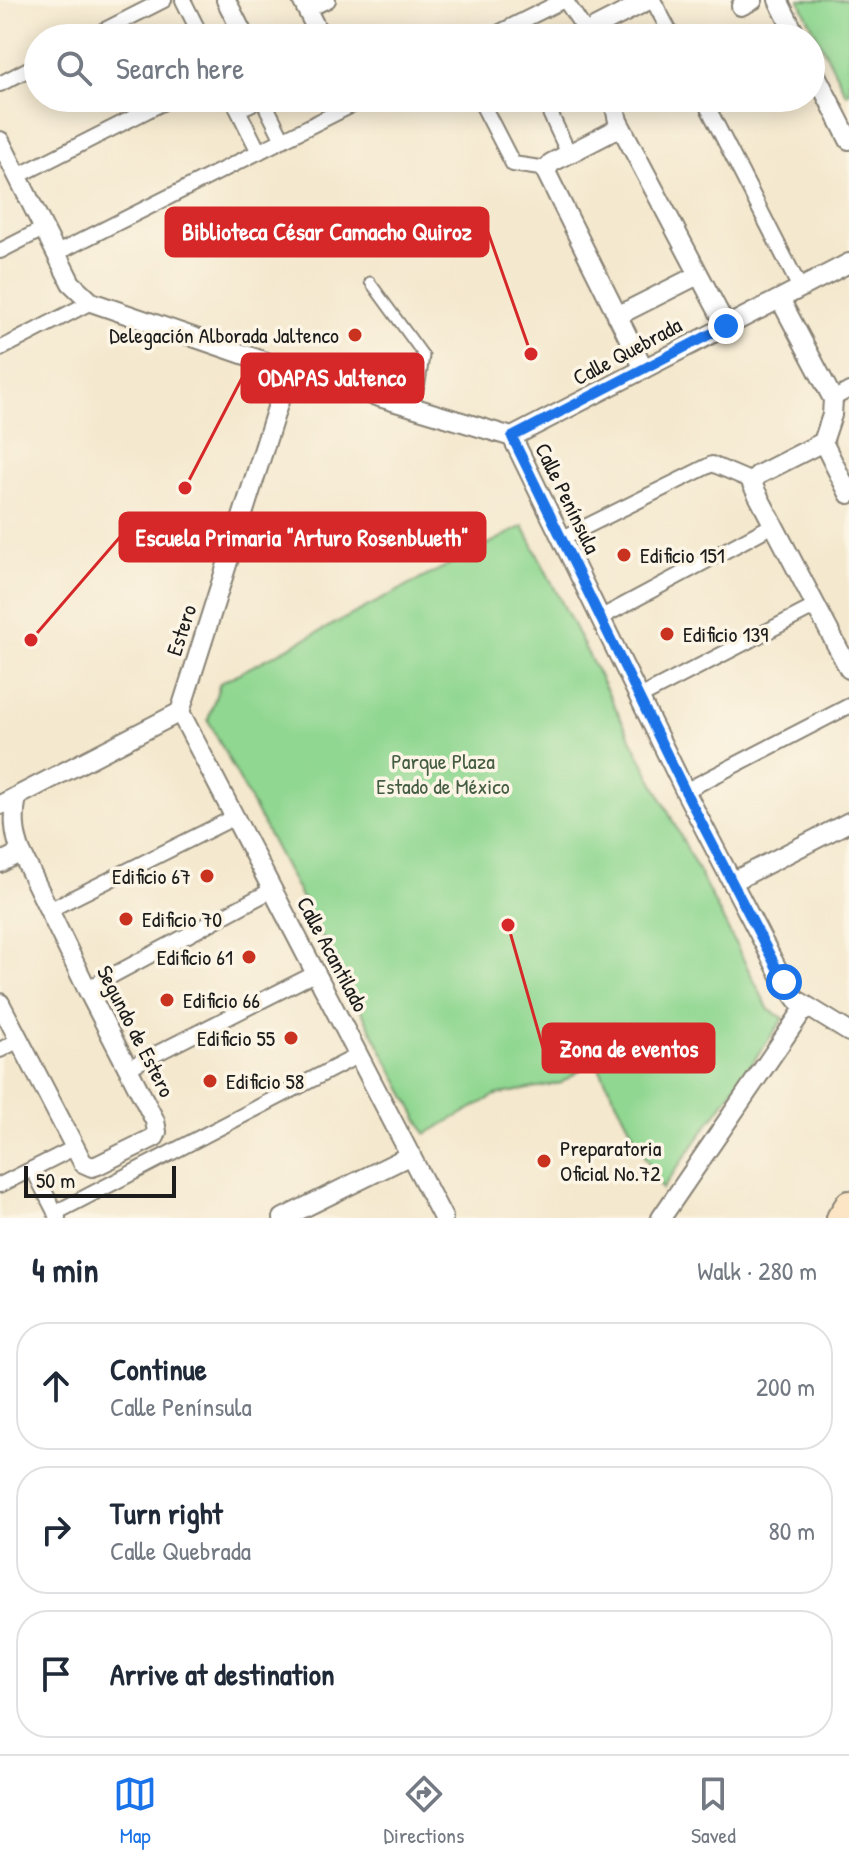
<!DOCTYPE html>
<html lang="en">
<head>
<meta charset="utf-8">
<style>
  :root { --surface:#fff; --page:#f6f6f7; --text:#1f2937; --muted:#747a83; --line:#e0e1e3; --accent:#1a73e8 }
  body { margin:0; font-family:"Patrick Hand",sans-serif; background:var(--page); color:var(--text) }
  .scale { position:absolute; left:24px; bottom:20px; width:152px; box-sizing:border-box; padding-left:8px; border:4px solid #1c1c1c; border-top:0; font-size:22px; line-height:28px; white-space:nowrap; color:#1c1c1c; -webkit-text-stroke:6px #fcf5e5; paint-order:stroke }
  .stop { position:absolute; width:24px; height:24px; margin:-18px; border:6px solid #1a73e8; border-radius:50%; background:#fff }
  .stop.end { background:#1a73e8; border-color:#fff; box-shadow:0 2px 8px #0008 }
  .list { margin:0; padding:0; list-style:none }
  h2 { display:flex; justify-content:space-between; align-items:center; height:104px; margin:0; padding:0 32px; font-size:34px }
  h2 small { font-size:26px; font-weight:400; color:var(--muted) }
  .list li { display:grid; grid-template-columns:52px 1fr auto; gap:24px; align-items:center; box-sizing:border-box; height:128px; margin:0 16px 16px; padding:0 16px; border:2px solid var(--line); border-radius:32px }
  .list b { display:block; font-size:30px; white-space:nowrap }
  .list p { margin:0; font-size:26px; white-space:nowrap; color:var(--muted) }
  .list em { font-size:26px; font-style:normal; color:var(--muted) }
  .icon { flex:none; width:44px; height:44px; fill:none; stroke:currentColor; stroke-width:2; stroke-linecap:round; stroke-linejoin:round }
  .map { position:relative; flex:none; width:849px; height:1218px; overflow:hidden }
  .search { position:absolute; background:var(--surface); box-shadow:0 4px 20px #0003; left:24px; right:24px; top:24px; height:88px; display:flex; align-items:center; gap:20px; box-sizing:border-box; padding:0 28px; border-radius:44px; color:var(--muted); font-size:30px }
  .sheet { height:536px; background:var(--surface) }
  nav { display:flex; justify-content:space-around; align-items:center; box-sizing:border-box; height:112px; border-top:2px solid var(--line); background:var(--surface); font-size:22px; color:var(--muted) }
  nav a { display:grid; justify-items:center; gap:4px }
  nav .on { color:var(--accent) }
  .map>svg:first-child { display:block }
  .green { fill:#90d791; stroke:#567a56; stroke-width:2 }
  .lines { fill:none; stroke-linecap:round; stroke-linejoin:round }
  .service-casing { stroke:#888275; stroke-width:13 }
  .pedestrian-casing { stroke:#888275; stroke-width:18 }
  .minor-casing { stroke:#888275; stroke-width:22 }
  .secondary-casing { stroke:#888275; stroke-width:30 }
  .service { stroke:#fff; stroke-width:9 }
  .pedestrian { stroke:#fff; stroke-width:14 }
  .minor { stroke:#fff; stroke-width:18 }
  .secondary { stroke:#fce5c4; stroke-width:26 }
  .route { stroke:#1a73e8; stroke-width:10 }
  .poi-dot { fill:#c8321e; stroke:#fcf5e5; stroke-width:3 }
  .labels { text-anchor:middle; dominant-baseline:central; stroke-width:7; stroke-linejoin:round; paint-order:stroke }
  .poi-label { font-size:22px; fill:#1c1c1c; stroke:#fcf5e5; text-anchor:start }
  .street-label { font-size:22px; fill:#1c1c1c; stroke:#fcf5e5 }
  .park-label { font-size:22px; fill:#455d45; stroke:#fcf5e5 }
  .leader { fill:none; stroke:#d62828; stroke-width:3 }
  .callout-dot { fill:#d62828; stroke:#fcf5e5; stroke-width:3 }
  .callout { fill:#d62828; stroke:#d62828; stroke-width:3 }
  .callout-label { font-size:24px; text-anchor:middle; font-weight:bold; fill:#fff }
</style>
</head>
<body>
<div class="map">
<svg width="849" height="1218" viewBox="0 0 849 1218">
  <rect width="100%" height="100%" fill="#fcf5e5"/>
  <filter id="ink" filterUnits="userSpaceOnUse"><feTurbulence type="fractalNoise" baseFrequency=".0125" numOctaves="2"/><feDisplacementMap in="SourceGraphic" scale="16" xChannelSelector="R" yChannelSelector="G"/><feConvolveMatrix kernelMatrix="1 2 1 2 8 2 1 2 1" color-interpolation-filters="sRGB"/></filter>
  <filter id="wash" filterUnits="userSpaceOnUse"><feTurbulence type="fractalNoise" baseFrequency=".006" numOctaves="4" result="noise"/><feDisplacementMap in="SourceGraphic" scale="32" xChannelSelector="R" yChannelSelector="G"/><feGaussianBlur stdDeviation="1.8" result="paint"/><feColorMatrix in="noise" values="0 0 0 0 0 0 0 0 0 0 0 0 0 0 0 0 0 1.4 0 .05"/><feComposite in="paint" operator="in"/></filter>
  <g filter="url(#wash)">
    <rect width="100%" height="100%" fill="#f4e8ce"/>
    <path class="green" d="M 799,0 L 849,0 L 849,93 L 846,94 Z
      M 523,526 L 769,1010 L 784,1018 L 662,1189 L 595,1060 L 561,1083 L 496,1095 L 426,1134 L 208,720 L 220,683 Z"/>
  </g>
  <g filter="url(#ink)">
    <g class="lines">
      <g class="service-casing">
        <path id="service" d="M 370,282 L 424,356 L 420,383 L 412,408"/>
      </g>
      <g class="pedestrian-casing">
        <path id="pedestrian" d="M 183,0 L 202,38
          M 565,0 L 589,36
          M 653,0 L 673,38
          M 307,10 L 328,0
          M 89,38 L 164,0
          M 488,38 L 564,0
          M 0,84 L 38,64
          M 232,98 L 259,152
          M 262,98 L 283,140
          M 479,98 L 513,164 L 547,169
          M 543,98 L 569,154
          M 703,98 L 800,288
          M 18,176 L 172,98
          M 0,251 L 45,228
          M 57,253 L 366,98
          M 0,349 L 91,302
          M 833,399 L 849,390
          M 561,539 L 712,464 L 752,481
          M 600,618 L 773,525
          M 640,697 L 816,606
          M 685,791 L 849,706
          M 49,910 L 233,818
          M 87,989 L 272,890
          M 0,1050 L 19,1040
          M 128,1068 L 316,973
          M 33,1169 L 58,1218
          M 0,1185 L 74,1148
          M 55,1213 L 359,1055"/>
      </g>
      <g class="minor-casing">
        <path id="minor" d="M 226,0 L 245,38
          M 302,0 L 321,38
          M 778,0 L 797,38
          M 741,6 L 753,0
          M 589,38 L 596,27 L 649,0
          M 811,65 L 849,140
          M 613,98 L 618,121 L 726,326
          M 246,104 L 258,98
          M 621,127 L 551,163 L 546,172 L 644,369
          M 0,141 L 71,283 L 91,302 L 289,370 L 512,437 L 685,791 L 784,982 L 797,1000 L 849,1032
          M 780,299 L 833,399 L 832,415 L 823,442 L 849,494
          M 617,316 L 698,275
          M 512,437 L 849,263
          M 823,442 L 758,475 L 752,484 L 849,669
          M 180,712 L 443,1218
          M 0,805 L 180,712 L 289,370
          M 0,863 L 21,852
          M 732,882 L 849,822
          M 0,1003 L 83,1163 L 92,1167 L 98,1165 L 155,1137 L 157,1132 L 155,1121 L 87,989 L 21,852 C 14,833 13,817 17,796
          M 283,1218 L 411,1155
          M 661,1218 L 806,1006"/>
      </g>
      <g class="secondary-casing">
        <path id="secondary" d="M 840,1218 L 849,1204"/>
      </g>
      <use href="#service" class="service"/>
      <use href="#pedestrian" class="pedestrian"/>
      <use href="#minor" class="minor"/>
      <use href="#secondary" class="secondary"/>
    </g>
  </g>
  <g class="lines" filter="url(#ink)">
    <path class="route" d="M 726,326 L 512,437 L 685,791 L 784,982"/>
  </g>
  <g class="poi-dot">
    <circle cx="355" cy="335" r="8"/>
    <circle cx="624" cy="555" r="8"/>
    <circle cx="667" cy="634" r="8"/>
    <circle cx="207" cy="876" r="8"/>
    <circle cx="126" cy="919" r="8"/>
    <circle cx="249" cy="957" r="8"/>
    <circle cx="167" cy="1000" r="8"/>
    <circle cx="291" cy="1038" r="8"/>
    <circle cx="210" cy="1081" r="8"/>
    <circle cx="544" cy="1161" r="8"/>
  </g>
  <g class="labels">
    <g class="poi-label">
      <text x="339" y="335" text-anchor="end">Delegación Alborada Jaltenco</text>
      <text x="640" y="555">Edificio 151</text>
      <text x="683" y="634">Edificio 139</text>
      <text x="191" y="876" text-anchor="end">Edificio 67</text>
      <text x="142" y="919">Edificio 70</text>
      <text x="233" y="957" text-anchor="end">Edificio 61</text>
      <text x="183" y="1000">Edificio 66</text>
      <text x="275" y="1038" text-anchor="end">Edificio 55</text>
      <text x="226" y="1081">Edificio 58</text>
      <text x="560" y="1148">Preparatoria<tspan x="560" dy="25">Oficial No.72</tspan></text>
    </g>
    <g class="street-label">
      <text transform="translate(627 351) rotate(-28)">Calle Quebrada</text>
      <text transform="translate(568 498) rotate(64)">Calle Península</text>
      <text transform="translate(181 630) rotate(-72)">Estero</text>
      <text transform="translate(333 954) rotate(62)">Calle Acantilado</text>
      <text transform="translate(136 1031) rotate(63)">Segundo de Estero</text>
    </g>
    <g class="park-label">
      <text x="443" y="761">Parque Plaza<tspan x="443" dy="25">Estado de México</tspan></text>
    </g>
  </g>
  <path class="leader" d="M531 354L488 232M185 488L242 378M31 640L120 537M508 925L543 1048"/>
  <g class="callout-dot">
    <circle cx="531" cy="354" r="8"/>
    <circle cx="185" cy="488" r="8"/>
    <circle cx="31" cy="640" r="8"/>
    <circle cx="508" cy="925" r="8"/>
  </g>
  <g class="callout">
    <rect x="166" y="208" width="322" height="48" rx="8"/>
    <rect x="242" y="354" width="181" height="48" rx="8"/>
    <rect x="120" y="513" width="365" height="48" rx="8"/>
    <rect x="543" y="1024" width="171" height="48" rx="8"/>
  </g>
  <g class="callout-label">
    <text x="327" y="240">Biblioteca César Camacho Quiroz</text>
    <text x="332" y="386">ODAPAS Jaltenco</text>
    <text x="302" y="546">Escuela Primaria "Arturo Rosenblueth"</text>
    <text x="629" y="1057">Zona de eventos</text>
  </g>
</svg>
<div class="scale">50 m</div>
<div class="stop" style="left:784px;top:982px"></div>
<div class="stop end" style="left:726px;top:326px"></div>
<div class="search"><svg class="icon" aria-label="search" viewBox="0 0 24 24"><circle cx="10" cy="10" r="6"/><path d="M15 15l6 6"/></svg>Search here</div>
</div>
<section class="sheet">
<h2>4 min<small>Walk · 280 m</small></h2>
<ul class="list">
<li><svg class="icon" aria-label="ahead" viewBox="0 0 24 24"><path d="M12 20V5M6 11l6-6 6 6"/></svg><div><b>Continue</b><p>Calle Península</p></div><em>200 m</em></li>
<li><svg class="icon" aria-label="right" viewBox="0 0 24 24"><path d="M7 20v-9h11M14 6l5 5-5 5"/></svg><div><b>Turn right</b><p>Calle Quebrada</p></div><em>80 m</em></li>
<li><svg class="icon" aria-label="arrive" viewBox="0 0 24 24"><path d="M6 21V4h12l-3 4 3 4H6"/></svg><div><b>Arrive at destination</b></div></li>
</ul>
</section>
<nav>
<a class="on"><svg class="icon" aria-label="map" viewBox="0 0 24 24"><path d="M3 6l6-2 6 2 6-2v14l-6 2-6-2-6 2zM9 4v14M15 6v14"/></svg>Map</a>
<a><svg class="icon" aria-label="directions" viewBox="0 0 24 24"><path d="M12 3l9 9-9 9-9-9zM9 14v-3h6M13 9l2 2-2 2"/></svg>Directions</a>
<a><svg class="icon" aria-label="saved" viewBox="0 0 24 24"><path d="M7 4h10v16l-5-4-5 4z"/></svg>Saved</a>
</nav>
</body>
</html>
